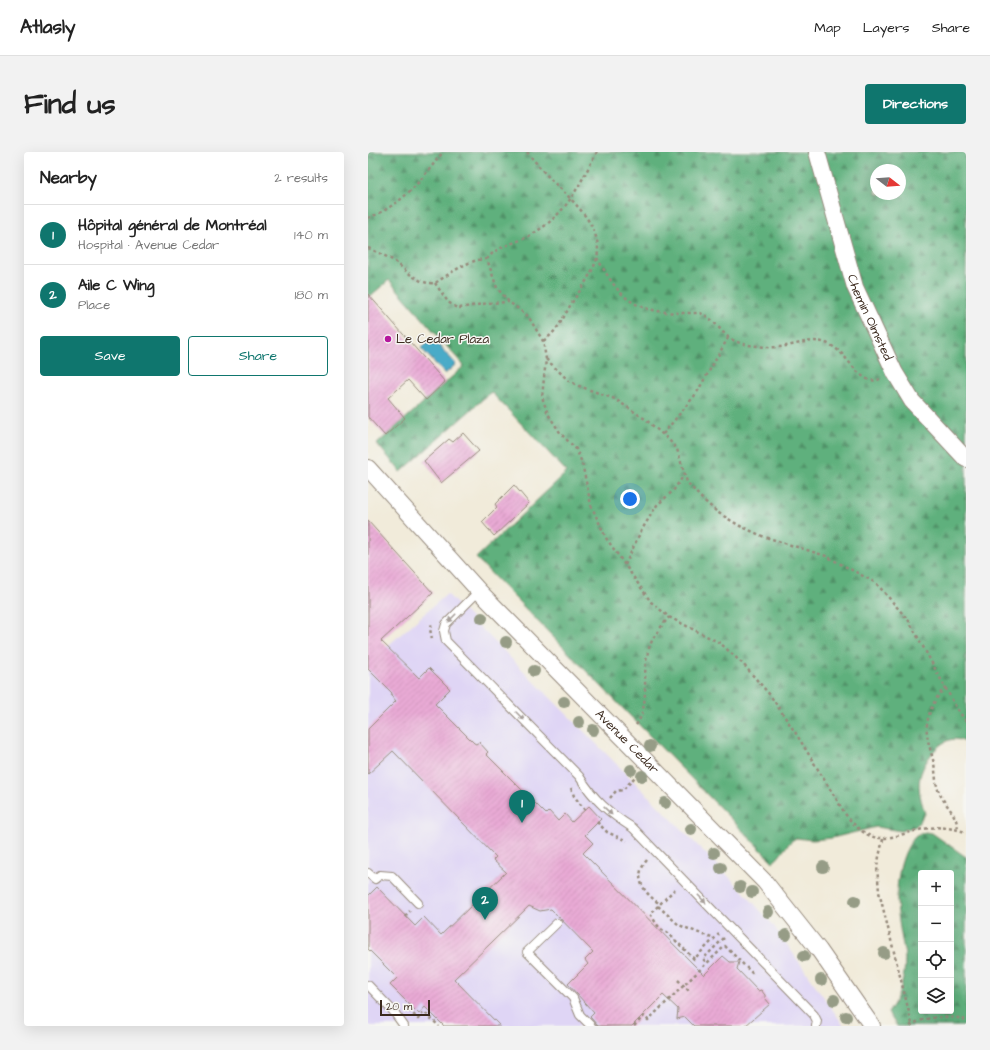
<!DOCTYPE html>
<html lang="en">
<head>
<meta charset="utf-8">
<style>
  :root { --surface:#fff; --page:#f2f2f2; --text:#222; --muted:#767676; --line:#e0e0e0; --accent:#0f766e }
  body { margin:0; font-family:"Architects Daughter",sans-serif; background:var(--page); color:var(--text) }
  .controls { position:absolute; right:12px; bottom:12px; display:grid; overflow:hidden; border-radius:4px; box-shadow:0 4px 16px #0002 }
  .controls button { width:36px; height:36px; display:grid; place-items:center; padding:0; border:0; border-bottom:1px solid var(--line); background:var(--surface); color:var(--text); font:20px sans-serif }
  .compass { position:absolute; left:502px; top:12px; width:36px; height:36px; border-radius:50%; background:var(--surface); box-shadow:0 4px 16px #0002; rotate:107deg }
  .scale { position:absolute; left:12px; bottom:10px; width:50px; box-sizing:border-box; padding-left:4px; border:2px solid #3b2a1e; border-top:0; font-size:11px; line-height:14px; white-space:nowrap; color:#3b2a1e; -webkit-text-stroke:3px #f6f6f2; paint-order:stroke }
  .you { position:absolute; left:262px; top:347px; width:14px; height:14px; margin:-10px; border:3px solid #fff; border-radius:50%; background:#1a73e8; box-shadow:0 0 0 6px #1a73e833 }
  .badge { display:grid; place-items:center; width:26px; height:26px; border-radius:50%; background:var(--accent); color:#fff; font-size:13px; font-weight:700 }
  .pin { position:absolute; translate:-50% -33px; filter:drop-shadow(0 1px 2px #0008) }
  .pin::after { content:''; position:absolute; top:21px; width:14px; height:12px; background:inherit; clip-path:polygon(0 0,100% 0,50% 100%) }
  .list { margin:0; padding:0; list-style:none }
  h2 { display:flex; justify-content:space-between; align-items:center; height:52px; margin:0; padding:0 16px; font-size:17px }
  h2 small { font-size:13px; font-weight:400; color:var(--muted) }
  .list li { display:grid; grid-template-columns:26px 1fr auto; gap:12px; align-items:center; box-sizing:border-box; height:60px; padding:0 16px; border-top:1px solid var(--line) }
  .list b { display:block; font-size:15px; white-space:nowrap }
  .list p { margin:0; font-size:13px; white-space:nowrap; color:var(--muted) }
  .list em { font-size:13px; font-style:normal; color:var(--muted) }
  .actions { display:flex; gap:8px; padding:12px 16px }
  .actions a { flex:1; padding:9px 0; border:1px solid var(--accent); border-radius:4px; text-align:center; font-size:14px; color:var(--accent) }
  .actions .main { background:var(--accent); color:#fff }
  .icon { flex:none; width:22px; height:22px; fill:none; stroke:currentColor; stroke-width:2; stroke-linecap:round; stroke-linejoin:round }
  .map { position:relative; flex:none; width:598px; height:874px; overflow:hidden; border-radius:4px }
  header { display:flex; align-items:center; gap:24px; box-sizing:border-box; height:56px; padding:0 20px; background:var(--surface); border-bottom:1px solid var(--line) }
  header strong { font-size:19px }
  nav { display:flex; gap:22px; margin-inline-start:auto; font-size:14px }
  .intro { display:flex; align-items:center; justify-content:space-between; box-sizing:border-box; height:96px; padding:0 24px }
  h1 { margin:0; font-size:28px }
  .button { padding:10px 18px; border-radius:4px; background:var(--accent); color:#fff; font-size:14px; font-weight:700 }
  main { display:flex; gap:24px; padding:0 24px }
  aside { flex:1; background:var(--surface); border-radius:4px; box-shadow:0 4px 16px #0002 }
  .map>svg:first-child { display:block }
  .built { fill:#dfd5f5 }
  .forest { fill:url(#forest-firs); stroke:#4d6d4e; fill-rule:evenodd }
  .water { fill:#49abc8; stroke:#426a73 }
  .building { fill:url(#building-hatch) }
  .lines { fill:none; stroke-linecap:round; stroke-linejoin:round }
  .lane-casing { stroke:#968a7c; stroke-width:10 }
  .street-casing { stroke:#968a7c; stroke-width:18 }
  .path { stroke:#968a7c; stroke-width:2.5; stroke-dasharray:3 3; stroke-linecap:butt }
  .lane { stroke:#fff; stroke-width:8 }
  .street { stroke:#fff; stroke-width:16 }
  .path-bridge { stroke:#968a7c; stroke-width:2.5; stroke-dasharray:3 3; stroke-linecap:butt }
  .tree { fill:#969c86 }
  .oneway { fill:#a79f9a }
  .poi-dot { fill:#b5179e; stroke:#f6f6f2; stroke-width:1.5 }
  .labels { text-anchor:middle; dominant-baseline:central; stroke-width:3; stroke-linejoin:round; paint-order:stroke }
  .street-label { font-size:13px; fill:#3b2a1e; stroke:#f6f6f2 }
  .poi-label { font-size:13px; fill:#3b2a1e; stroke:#f6f6f2; text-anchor:start }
</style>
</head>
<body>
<header>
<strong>Atlasly</strong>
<nav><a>Map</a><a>Layers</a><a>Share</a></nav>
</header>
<div class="intro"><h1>Find us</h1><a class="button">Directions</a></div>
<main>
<aside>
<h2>Nearby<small>2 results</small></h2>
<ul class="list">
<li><span class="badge">1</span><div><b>Hôpital général de Montréal</b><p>Hospital · Avenue Cedar</p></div><em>140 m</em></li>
<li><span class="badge">2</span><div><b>Aile C Wing</b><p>Place</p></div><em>180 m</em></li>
</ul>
<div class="actions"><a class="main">Save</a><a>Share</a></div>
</aside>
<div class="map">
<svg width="598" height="874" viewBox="0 0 598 874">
  <defs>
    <pattern id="forest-firs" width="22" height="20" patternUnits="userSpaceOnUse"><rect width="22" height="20" fill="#5fb07d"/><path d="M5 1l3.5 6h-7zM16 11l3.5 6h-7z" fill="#508f66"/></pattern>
    <pattern id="building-hatch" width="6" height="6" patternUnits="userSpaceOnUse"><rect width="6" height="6" fill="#e9aad5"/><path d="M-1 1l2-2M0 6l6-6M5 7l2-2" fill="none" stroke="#c992b6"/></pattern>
  </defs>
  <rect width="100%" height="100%" fill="#f6f6f2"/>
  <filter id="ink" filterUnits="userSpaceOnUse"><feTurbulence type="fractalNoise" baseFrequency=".025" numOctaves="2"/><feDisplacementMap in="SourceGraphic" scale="8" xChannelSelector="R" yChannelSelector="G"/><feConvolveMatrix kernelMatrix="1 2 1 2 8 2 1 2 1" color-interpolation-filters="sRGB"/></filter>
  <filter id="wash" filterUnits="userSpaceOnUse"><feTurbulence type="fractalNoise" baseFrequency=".012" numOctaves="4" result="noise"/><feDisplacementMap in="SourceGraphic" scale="16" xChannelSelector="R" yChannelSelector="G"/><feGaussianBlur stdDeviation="0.9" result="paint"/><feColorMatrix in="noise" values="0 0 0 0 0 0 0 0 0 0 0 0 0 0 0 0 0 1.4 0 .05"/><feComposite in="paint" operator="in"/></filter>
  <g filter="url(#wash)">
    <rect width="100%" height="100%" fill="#f1ebda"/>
    <path class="built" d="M 79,442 L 375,739 L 405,773 L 476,874 L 0,874 L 0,511 Z"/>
    <path class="forest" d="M 0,0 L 598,0 L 598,591 C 578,576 556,608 552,625 C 549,637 554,651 557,662 L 548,674 L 533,679 L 508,675 L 464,686 L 445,688 L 428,686 C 417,692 415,703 405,710 L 108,406 L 199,320 L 123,240 L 33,320 L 9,292 L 96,214 L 21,128 L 0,146 ZM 508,18 L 532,18 L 532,42 L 508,42 Z
      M 557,680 L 564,681 L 598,705 L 598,874 L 529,874 L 520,861 C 532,845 537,826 537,806 C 537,799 534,790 533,782 C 528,754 526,728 537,701 C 542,691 545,683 557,680 ZM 553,721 L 583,721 L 583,859 L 553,859 Z"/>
    <path class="water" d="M 64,186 L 88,212 L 77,222 L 53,196 Z"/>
    <g id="blocks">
      <path class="building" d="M 0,142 L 77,230 L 58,248 L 40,228 L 20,246 L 37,266 L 17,284 L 0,265 Z
        M 95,281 L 111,299 L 73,331 L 56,309 L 81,287 L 85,290 Z
        M 146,333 L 161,351 L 126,384 L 114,370 L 129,355 L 127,352 Z
        M 0,369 L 65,441 L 13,489 L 51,526 L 61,516 L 82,537 L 67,552 L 106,591 L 108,592 L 111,590 L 120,600 L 118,602 L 178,662 L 181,659 L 190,669 L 197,662 L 204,670 L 221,654 L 233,667 L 217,683 L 225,691 L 215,701 L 336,823 L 355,804 L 362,810 L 371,810 L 369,817 L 390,839 L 393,838 L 397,843 L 397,846 L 402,852 L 377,874 L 326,874 L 317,865 L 309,867 L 310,857 L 295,843 L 264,874 L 230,874 L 222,865 L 226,861 L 200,832 L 220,812 L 217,808 L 225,800 L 183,757 L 172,759 L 161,754 L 86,827 L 132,874 L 76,874 L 57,855 L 51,862 L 22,833 L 29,826 L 0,797 L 0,744 L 9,735 L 47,774 L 56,765 L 73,783 L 138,720 L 125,708 L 128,705 L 25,599 L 0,622 L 0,577 L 28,549 L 23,543 L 24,541 L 0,517 Z"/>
    </g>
  </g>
  <g filter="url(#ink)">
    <use href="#blocks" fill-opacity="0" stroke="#968a7c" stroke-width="1"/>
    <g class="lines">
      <g class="lane-casing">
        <path id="lane" d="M 111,439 L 78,472 L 76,479 L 78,489 L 211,624 C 226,648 241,661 265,676 L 446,863 L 449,869 L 448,874
          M 0,721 L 7,727 L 12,723 L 24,724 L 50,751
          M 189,771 L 159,800 L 205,846 L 212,863 L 223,874
          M 0,833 L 26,860 L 36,874"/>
      </g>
      <g class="street-casing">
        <g id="street">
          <path id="s1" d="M 449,0 L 487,135 L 527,221 L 544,249 L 598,307"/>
          <path id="s2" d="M 0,316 L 111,439 L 397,730 L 451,798 L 504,874"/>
        </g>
      </g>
      <path class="path" d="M 159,0 C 170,13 181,27 194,38 C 211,55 235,79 229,106 C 225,120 215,134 207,146 C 196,162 192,178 175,189
        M 229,0 C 209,36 200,62 161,84 C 146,92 129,94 119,107 L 129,136 L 141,150 L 160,164 L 175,189 L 178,207 L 174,245 L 180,262 L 193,282 L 208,297 L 214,311 L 223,353 L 238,386 L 283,450 L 301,465 L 352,491 L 375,512 L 402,543 L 427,580 L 478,663 C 508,701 523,682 561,676 C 574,674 586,677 598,680
        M 0,66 C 36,52 52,29 75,0
        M 0,96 C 9,100 18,104 26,109 C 38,118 50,133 67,131 C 82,122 100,107 119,107
        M 229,106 C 238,121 249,142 266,151 C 285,162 311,161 332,161 C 345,166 350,176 359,184 C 368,193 388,194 400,195 C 428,198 447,177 472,200 C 482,209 496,235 512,227
        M 67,131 L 80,150 L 87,155 L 92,156 L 120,151 L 141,150
        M 178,207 L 201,229 L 211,234 L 247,247 L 277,267 L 301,288 L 309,297 L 319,330 L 332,345 L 349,360 L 372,374 L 394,384 L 458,404 L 508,431 L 541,469 L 589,557 L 598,569
        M 295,282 L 328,242 L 360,186
        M 257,413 L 273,379 L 289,353 L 305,339 L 316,323
        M 64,487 L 62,477 L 65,470
        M 578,535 C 566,546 557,566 559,582 C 560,592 564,602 566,612 C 568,621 567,631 571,640 C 577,654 589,661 590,678
        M 268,573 C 283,553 273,523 280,500 C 283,486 293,475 301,465
        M 203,636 L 206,644 L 217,658
        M 242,646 L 248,639 L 255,638 L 267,625
        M 229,670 L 239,680 L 259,689
        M 515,687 L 509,714 L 511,740 L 544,872
        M 279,708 C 264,726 276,741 292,752
        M 307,737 L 282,762 C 287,768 290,778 299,780 L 326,807 L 351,782
        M 290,754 L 311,773 L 346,787
        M 37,764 L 42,759
        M 356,786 L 335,807 L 339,811 L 357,794 L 384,821 L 387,819
        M 41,858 L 50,867 L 56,860 L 71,874
        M 266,874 L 276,864 L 280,868 L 339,811
        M 542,874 C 555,864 583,863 598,868"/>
      <use href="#lane" class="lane"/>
      <use href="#street" class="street"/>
      <path class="path-bridge" d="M 310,828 L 321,839"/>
    </g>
    <g class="tree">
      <circle cx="114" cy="466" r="6"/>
      <circle cx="138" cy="490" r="6"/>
      <circle cx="166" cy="519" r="6"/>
      <circle cx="196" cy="550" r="6"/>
      <circle cx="211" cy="570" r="6"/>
      <circle cx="225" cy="578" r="6"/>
      <circle cx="282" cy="594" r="6"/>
      <circle cx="263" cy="618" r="6"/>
      <circle cx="274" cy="624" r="6"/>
      <circle cx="297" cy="651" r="6"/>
      <circle cx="323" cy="677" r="6"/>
      <circle cx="346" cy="701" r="6"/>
      <circle cx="455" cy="715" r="6"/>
      <circle cx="353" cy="716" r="6"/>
      <circle cx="372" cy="735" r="6"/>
      <circle cx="384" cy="740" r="6"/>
      <circle cx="487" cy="749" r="6"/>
      <circle cx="400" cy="760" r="6"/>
      <circle cx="418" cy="783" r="6"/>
      <circle cx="516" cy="801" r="6"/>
      <circle cx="436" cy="804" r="6"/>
      <circle cx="453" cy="828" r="6"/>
      <circle cx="466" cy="848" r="6"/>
      <circle cx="478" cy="865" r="6"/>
    </g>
    <defs><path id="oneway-solid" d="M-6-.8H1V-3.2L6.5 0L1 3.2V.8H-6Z"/></defs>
    <g class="oneway">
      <use href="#oneway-solid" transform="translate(84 466) rotate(134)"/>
      <use href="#oneway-solid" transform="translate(152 564) rotate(45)"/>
      <use href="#oneway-solid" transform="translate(240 659) rotate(44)"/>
      <use href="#oneway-solid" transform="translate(334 747) rotate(46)"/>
    </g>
  </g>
  <circle class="poi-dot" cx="20" cy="187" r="4"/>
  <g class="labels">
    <g class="street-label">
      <text stroke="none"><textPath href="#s1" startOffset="174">Chemin Olmsted</textPath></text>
      <text stroke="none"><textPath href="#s2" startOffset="377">Avenue Cedar</textPath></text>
    </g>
    <g class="poi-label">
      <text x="28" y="187">Le Cedar Plaza</text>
    </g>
  </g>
</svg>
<div class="controls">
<button>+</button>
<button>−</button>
<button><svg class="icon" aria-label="locate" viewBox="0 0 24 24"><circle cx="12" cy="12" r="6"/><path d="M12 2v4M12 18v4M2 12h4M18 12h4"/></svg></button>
<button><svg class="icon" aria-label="layers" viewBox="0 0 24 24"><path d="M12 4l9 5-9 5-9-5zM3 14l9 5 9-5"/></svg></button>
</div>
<svg class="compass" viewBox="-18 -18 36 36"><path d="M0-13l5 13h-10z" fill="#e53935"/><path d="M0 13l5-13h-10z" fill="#767676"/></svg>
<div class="scale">20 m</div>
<div class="you"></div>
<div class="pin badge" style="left:154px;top:671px">1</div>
<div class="pin badge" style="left:117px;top:768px">2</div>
</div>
</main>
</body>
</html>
